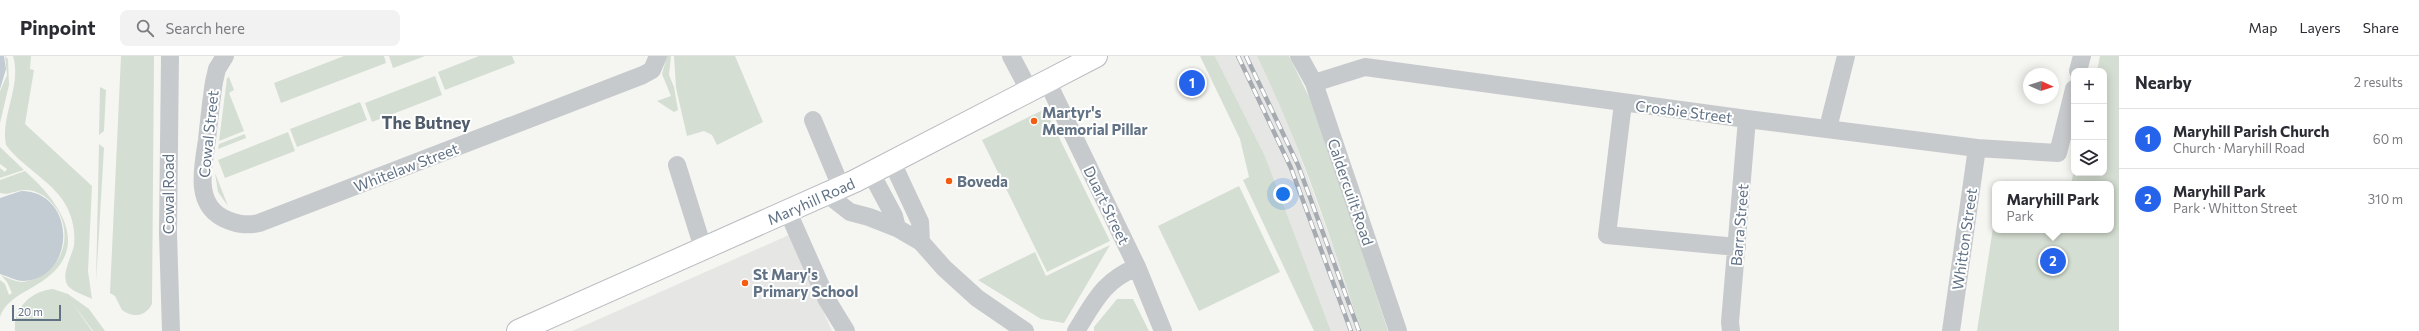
<!DOCTYPE html>
<html lang="en">
<head>
<meta charset="utf-8">
<style>
  :root { --surface:#fff; --page:#f2f2f3; --text:#2b2b33; --muted:#7c7c81; --line:#e1e1e2; --accent:#2563eb }
  body { margin:0; font-family:Commissioner,sans-serif; background:var(--page); color:var(--text) }
  .controls { position:absolute; right:12px; top:12px; display:grid; overflow:hidden; border-radius:8px; box-shadow:0 2px 10px #0003 }
  .controls button { width:36px; height:36px; display:grid; place-items:center; padding:0; border:0; border-bottom:1px solid var(--line); background:var(--surface); color:var(--text); font:20px sans-serif }
  .compass { position:absolute; left:2023px; top:12px; width:36px; height:36px; border-radius:50%; background:var(--surface); box-shadow:0 2px 10px #0003; rotate:93deg }
  .scale { position:absolute; left:12px; bottom:10px; width:49px; box-sizing:border-box; padding-left:4px; border:2px solid #617285; border-top:0; font-size:11px; line-height:14px; white-space:nowrap; color:#617285; -webkit-text-stroke:3px #fff; paint-order:stroke }
  .you { position:absolute; left:1283px; top:138px; width:14px; height:14px; margin:-10px; border:3px solid #fff; border-radius:50%; background:#1a73e8; box-shadow:0 0 0 6px #1a73e833 }
  .badge { display:grid; place-items:center; width:26px; height:26px; border-radius:50%; background:var(--accent); color:#fff; font-size:13px; font-weight:700 }
  .pin { position:absolute; translate:-50% -50%; border:2px solid #fff; box-shadow:0 1px 4px #0006 }
  .popup { position:absolute; left:1992px; top:125px; width:122px; height:52px; box-sizing:border-box; display:grid; place-content:center; border-radius:8px; background:var(--surface); filter:drop-shadow(0 1px 3px #0005); font-size:13px; white-space:nowrap; color:var(--muted) }
  .popup b { font-size:15px; color:var(--text) }
  .popup::after { content:''; position:absolute; left:50%; top:100%; margin-left:-8px; border:8px solid transparent; border-top-color:var(--surface) }
  .list { margin:0; padding:0; list-style:none }
  h2 { display:flex; justify-content:space-between; align-items:center; height:52px; margin:0; padding:0 16px; font-size:17px }
  h2 small { font-size:13px; font-weight:400; color:var(--muted) }
  .list li { display:grid; grid-template-columns:26px 1fr auto; gap:12px; align-items:center; box-sizing:border-box; height:60px; padding:0 16px; border-top:1px solid var(--line) }
  .list b { display:block; font-size:15px; white-space:nowrap }
  .list p { margin:0; font-size:13px; white-space:nowrap; color:var(--muted) }
  .list em { font-size:13px; font-style:normal; color:var(--muted) }
  .icon { flex:none; width:22px; height:22px; fill:none; stroke:currentColor; stroke-width:2; stroke-linecap:round; stroke-linejoin:round }
  .map { position:relative; flex:none; width:2119px; height:275px; overflow:hidden }
  header { display:flex; align-items:center; gap:24px; box-sizing:border-box; height:56px; padding:0 20px; background:var(--surface); border-bottom:1px solid var(--line) }
  header strong { font-size:19px }
  nav { display:flex; gap:22px; margin-inline-start:auto; font-size:14px }
  .search { width:280px; height:36px; background:var(--page); display:flex; align-items:center; gap:10px; box-sizing:border-box; padding:0 14px; border-radius:8px; color:var(--muted); font-size:15px }
  main { display:flex }
  aside { flex:1; background:var(--surface) }
  .map>svg:first-child { display:block }
  .built { fill:#e6e7e5 }
  .green { fill:#d5ded2 }
  .water { fill:#c2ccd2 }
  .lines { fill:none; stroke-linecap:round; stroke-linejoin:round }
  .major-casing { stroke:#b9bcc0; stroke-width:24 }
  .minor { stroke:#c7cacd; stroke-width:18 }
  .major { stroke:#fff; stroke-width:22 }
  .rail-casing { stroke:#a6abb1; stroke-width:4.5 }
  .rail { stroke:#fff; stroke-width:3; stroke-dasharray:9; stroke-linecap:butt }
  .poi-dot { fill:#f55c12; stroke:#fff; stroke-width:1.5 }
  .labels { text-anchor:middle; dominant-baseline:central; stroke-width:4; stroke-linejoin:round; paint-order:stroke }
  .street-label { font-size:15px; fill:#617285; stroke:#fff }
  .poi-label { font-size:15px; font-weight:bold; fill:#617285; stroke:#fff; text-anchor:start }
  .quarter-label { font-size:17px; font-weight:bold; fill:#505c6a; stroke:#fff }
</style>
</head>
<body>
<header>
<strong>Pinpoint</strong>
<div class="search"><svg class="icon" aria-label="search" viewBox="0 0 24 24"><circle cx="10" cy="10" r="6"/><path d="M15 15l6 6"/></svg>Search here</div>
<nav><a>Map</a><a>Layers</a><a>Share</a></nav>
</header>
<main>
<div class="map">
<svg width="2119" height="275" viewBox="0 0 2119 275">
  <rect width="100%" height="100%" fill="#f5f6f1"/>
  <path class="built" d="M 1215,0 L 1257,0 L 1282,51 L 1335,196 L 1361,275 L 1331,275 L 1265,100 Z
    M 789,179 L 832,275 L 572,275 Z"/>
  <path class="green" d="M 5,0 L 8,3 L 9,29 L 0,67 L 0,35 L 7,19 Z
    M 13,0 L 31,0 L 30,13 L 34,14 L 25,68 L 92,130 L 88,215 L 92,243 C 85,239 73,236 68,230 C 60,219 72,201 74,189 C 75,180 74,170 71,161 C 61,128 25,115 6,89 C 0,61 22,30 13,0 Z
    M 121,0 L 154,0 L 152,248 C 145,261 133,262 122,254 L 115,240 L 110,237 Z
    M 344,0 L 384,0 L 386,7 L 281,47 L 274,27 Z
    M 389,0 L 425,0 L 393,12 Z
    M 479,0 L 512,0 L 515,7 L 445,34 L 438,16 Z
    M 667,0 L 671,0 L 669,19 L 674,31 L 678,54 L 674,56 L 657,45 L 671,40 L 662,18 Z
    M 674,0 L 735,0 L 763,66 L 717,89 L 712,79 L 704,75 L 687,80 L 676,32 Z
    M 1200,0 L 1215,0 L 1265,100 L 1331,275 L 1314,275 L 1243,124 L 1249,121 L 1240,83 Z
    M 1257,0 L 1289,0 L 1314,51 L 1388,275 L 1361,275 C 1331,182 1300,88 1257,0 Z
    M 2100,0 L 2119,0 L 2119,275 L 1977,275 L 1995,159 L 1995,174 L 2111,174 L 2111,128 L 2071,128 L 2074,114 L 2074,117 L 2104,117 L 2104,15 L 2097,15 Z
    M 435,20 L 442,39 L 372,66 L 365,47 Z
    M 229,21 L 234,34 L 229,37 L 244,75 L 219,85 L 227,22 Z
    M 100,31 L 106,34 L 104,75 L 99,79 Z
    M 360,46 L 367,64 L 297,91 L 290,73 Z
    M 1045,53 L 1110,185 L 1047,216 L 982,84 Z
    M 288,76 L 295,95 L 225,122 L 218,104 Z
    M 245,78 L 246,82 L 218,93 L 219,88 Z
    M 99,88 L 104,92 L 96,227 Z
    M 0,91 L 24,114 L 0,122 L 0,112 L 5,116 L 7,113 L 0,108 Z
    M 25,115 C 60,146 93,192 41,226 C 26,236 6,243 0,261 L 0,224 L 5,228 L 9,239 L 12,237 L 7,226 L 1,219 C 7,222 14,225 21,226 C 26,226 31,224 36,222 C 71,208 74,161 44,140 C 22,126 13,141 0,137 L 0,124 Z
    M 215,117 L 228,150 L 218,136 Z
    M 1239,130 L 1280,216 L 1199,255 L 1158,170 Z
    M 1110,189 L 1064,267 L 1041,263 L 978,224 L 1035,196 L 1046,220 Z
    M 53,233 L 68,238 L 89,253 L 105,275 L 93,275 L 71,245 L 92,275 L 15,275 C 13,252 31,235 53,233 Z
    M 1117,243 L 1133,243 L 1149,275 L 1094,275 L 1094,271 Z"/>
  <path class="water" d="M 0,0 L 4,0 L 6,13 L 0,33 Z
    M 21,135 C 77,135 77,223 23,225 C 16,225 7,220 0,218 L 0,142 Z"/>
  <g class="lines">
    <g class="major-casing">
      <path id="major" d="M 518,275 L 855,125 L 1096,0"/>
    </g>
    <path class="minor" d="M 170,0 L 168,177 L 171,275
      M 225,0 L 217,13 L 214,26 C 211,45 209,65 207,84 C 203,111 194,147 223,162 C 236,168 245,170 259,167 L 643,19 L 652,14 L 658,0
      M 1011,0 L 1029,34
      M 1299,0 L 1314,27 L 1398,275
      M 2078,15 L 2082,0
      M 1047,25 L 1137,211 L 1163,275
      M 1314,27 L 1365,11 L 1747,63 L 1977,92 L 2058,97 L 2074,33
      M 1623,47 L 1607,179 L 1737,191
      M 813,64 L 841,131
      M 1828,72 L 1846,0
      M 892,106 L 920,166 L 921,186
      M 677,109 L 703,192
      M 871,117 L 894,160 L 897,172
      M 827,138 L 850,156 L 869,161 L 897,172 L 921,186 L 944,212 L 977,242 L 1025,275
      M 788,156 L 827,244 L 846,275
      M 1076,275 C 1095,245 1103,225 1137,211
      M 1731,275 L 1730,266 L 1747,63
      M 1951,275 L 1977,92"/>
    <use href="#major" class="major"/>
    <g class="rail-casing">
      <path id="rail" d="M 1238,0 L 1291,112 L 1351,275
        M 1246,0 L 1298,109 L 1359,275"/>
    </g>
    <use href="#rail" class="rail"/>
  </g>
  <g class="poi-dot">
    <circle cx="1034" cy="65" r="4"/>
    <circle cx="949" cy="125" r="4"/>
    <circle cx="745" cy="227" r="4"/>
  </g>
  <g class="labels">
    <g class="street-label">
      <text transform="translate(1684 55) rotate(7)">Crosbie Street</text>
      <text transform="translate(208 78) rotate(-84)">Cowal Street</text>
      <text transform="translate(406 111) rotate(-21)">Whitelaw Street</text>
      <text transform="translate(1351 136) rotate(71)">Caldercuilt Road</text>
      <text transform="translate(168 138) rotate(-90)">Cowal Road</text>
      <text transform="translate(811 145) rotate(-24)">Maryhill Road</text>
      <text transform="translate(1107 149) rotate(64)">Duart Street</text>
      <text transform="translate(1739 169) rotate(-85)">Barra Street</text>
      <text transform="translate(1964 183) rotate(-82)">Whitton Street</text>
    </g>
    <g class="poi-label">
      <text x="1042" y="56">Martyr's<tspan x="1042" dy="17">Memorial Pillar</tspan></text>
      <text x="957" y="125">Boveda</text>
      <text x="753" y="218">St Mary's<tspan x="753" dy="17">Primary School</tspan></text>
    </g>
    <g class="quarter-label">
      <text x="426" y="66">The Butney</text>
    </g>
  </g>
</svg>
<div class="controls">
<button>+</button>
<button>−</button>
<button><svg class="icon" aria-label="layers" viewBox="0 0 24 24"><path d="M12 4l9 5-9 5-9-5zM3 14l9 5 9-5"/></svg></button>
</div>
<svg class="compass" viewBox="-18 -18 36 36"><path d="M0-13l5 13h-10z" fill="#e53935"/><path d="M0 13l5-13h-10z" fill="#7c7c81"/></svg>
<div class="scale">20 m</div>
<div class="you"></div>
<div class="pin badge" style="left:1192px;top:27px">1</div>
<div class="pin badge" style="left:2053px;top:205px">2</div>
<div class="popup"><b>Maryhill Park</b>Park</div>
</div>
<aside>
<h2>Nearby<small>2 results</small></h2>
<ul class="list">
<li><span class="badge">1</span><div><b>Maryhill Parish Church</b><p>Church · Maryhill Road</p></div><em>60 m</em></li>
<li><span class="badge">2</span><div><b>Maryhill Park</b><p>Park · Whitton Street</p></div><em>310 m</em></li>
</ul>
</aside>
</main>
</body>
</html>
